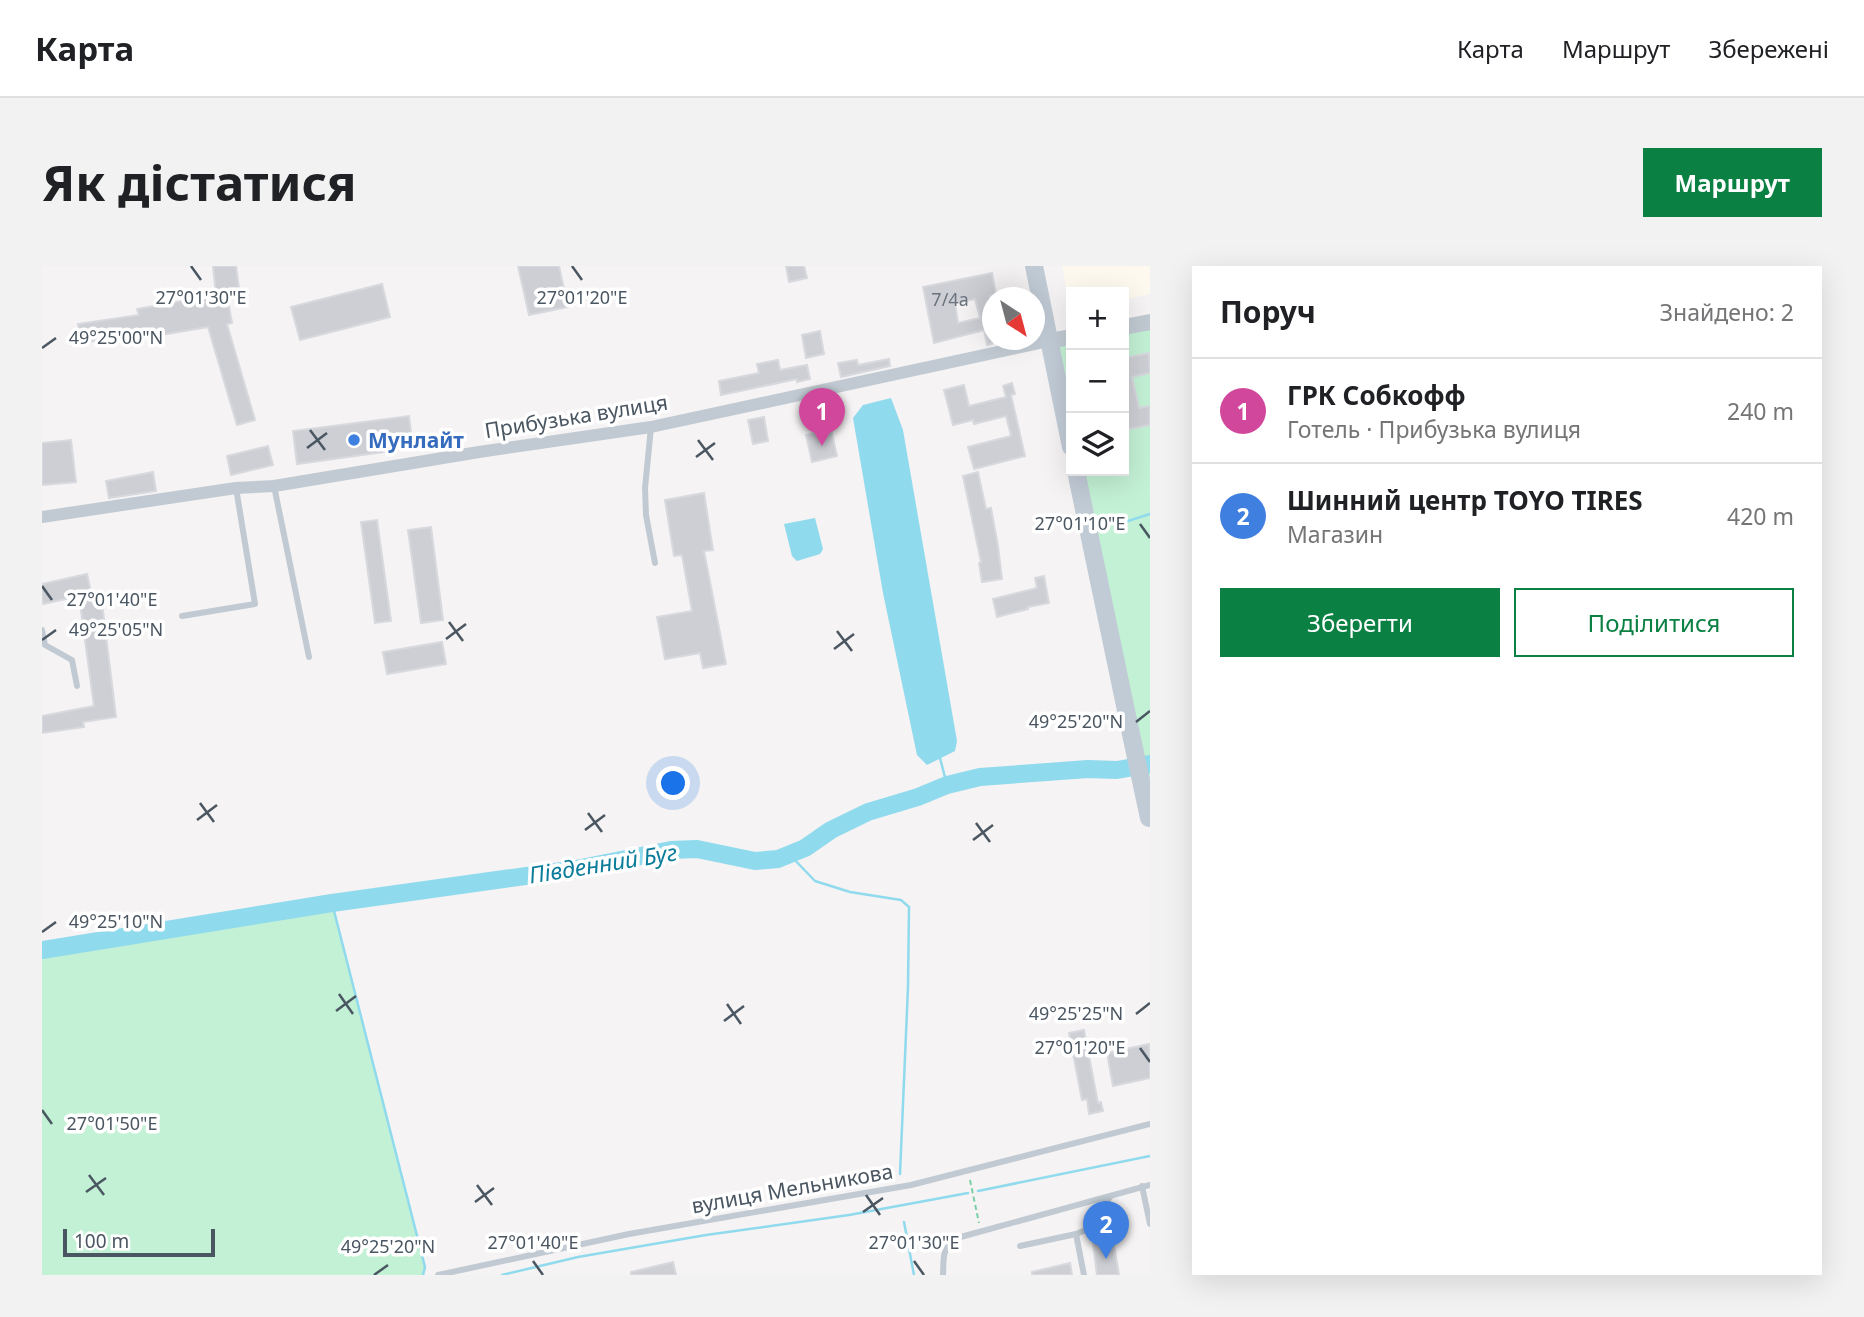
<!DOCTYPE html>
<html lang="uk">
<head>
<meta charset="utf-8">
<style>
  :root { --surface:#fff; --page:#f2f2f2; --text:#202124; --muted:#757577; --line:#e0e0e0; --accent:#0b8043 }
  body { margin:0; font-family:"Noto Sans",sans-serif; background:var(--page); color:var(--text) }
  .controls { position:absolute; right:21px; top:21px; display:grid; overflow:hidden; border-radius:0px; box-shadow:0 7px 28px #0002 }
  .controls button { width:63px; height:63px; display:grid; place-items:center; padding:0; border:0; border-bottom:2px solid var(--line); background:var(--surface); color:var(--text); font:35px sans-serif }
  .compass { position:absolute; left:940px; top:21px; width:63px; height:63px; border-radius:50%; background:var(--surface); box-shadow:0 7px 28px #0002; rotate:144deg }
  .scale { position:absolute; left:21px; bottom:18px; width:152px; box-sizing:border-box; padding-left:7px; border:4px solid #4a5661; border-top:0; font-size:19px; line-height:24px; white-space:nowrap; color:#4a5661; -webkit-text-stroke:5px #fff; paint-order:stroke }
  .you { position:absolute; left:632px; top:518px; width:24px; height:24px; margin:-18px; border:5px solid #fff; border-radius:50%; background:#1a73e8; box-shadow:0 0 0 10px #1a73e833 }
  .badge { display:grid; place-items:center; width:46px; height:46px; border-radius:50%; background:var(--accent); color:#fff; font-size:23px; font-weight:700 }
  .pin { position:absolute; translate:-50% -58px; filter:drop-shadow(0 2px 4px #0008) }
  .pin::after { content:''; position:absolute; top:37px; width:24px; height:21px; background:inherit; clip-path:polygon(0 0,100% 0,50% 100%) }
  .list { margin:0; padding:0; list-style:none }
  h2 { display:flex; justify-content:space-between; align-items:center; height:91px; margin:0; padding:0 28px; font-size:30px }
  h2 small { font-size:23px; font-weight:400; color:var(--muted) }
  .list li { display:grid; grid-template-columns:46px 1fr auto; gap:21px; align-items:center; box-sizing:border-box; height:105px; padding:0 28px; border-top:2px solid var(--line) }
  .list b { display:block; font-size:26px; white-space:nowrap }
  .list p { margin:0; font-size:23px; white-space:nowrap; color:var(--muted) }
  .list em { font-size:23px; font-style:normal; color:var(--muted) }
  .actions { display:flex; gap:14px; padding:21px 28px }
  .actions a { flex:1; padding:16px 0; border:2px solid var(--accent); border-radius:0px; text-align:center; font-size:24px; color:var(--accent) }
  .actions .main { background:var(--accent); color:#fff }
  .icon { flex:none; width:38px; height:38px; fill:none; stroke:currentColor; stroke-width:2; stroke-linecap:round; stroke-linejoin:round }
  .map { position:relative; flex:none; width:1108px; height:1009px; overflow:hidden; border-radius:0px }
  header { display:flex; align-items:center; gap:42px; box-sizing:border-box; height:98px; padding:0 35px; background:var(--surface); border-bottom:2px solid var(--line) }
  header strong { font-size:33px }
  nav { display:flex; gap:38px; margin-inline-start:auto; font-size:24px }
  .intro { display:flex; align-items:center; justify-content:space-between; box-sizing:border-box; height:168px; padding:0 42px }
  h1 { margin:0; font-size:49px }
  .button { padding:18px 32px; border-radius:0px; background:var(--accent); color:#fff; font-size:24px; font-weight:700 }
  main { display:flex; gap:42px; padding:0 42px }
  aside { flex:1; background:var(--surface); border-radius:0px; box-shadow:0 7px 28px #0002 }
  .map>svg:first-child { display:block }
  .commercial { fill:#fdf9ef }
  .green { fill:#c3f1d5 }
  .water { fill:#90daee }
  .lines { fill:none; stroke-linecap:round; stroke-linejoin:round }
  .stream { stroke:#90daee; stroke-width:2.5 }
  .river { stroke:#90daee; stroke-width:18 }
  .building { fill:#cdcfd5; stroke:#d7d9de; stroke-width:2; fill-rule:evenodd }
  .path { stroke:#7ad0a6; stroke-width:2; stroke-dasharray:5 3.5; stroke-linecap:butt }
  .service { stroke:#c1cad2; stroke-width:6 }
  .minor { stroke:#c1cad2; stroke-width:12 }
  .tertiary { stroke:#c1cad2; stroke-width:16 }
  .secondary { stroke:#c1cbd6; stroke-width:18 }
  .secondary-bridge { stroke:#c1cbd6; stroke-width:18 }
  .ticks { fill:none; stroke:#4a5661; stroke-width:2.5 }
  .shop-dot { fill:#3f7fe0; stroke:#fff; stroke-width:2.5 }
  .labels { text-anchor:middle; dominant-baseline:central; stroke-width:7; stroke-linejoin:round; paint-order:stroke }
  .number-label { font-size:18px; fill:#6b747e }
  .street-label { font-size:21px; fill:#4a5661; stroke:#fff }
  .shop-label { font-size:21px; font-weight:bold; fill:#366cbe; stroke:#fff; text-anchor:start }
  .water-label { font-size:23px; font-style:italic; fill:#0c7c9b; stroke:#fff }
  .ticks-label { font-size:18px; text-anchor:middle; fill:#4a5661; stroke:#fff; stroke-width:7; stroke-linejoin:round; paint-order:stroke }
</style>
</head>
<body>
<header>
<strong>Карта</strong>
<nav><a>Карта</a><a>Маршрут</a><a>Збережені</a></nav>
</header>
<div class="intro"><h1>Як дістатися</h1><a class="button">Маршрут</a></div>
<main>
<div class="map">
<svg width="1108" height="1009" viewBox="0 0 1108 1009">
  <rect width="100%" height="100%" fill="#f5f3f3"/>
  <path class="commercial" d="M 1020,0 L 1108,0 L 1108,28 L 1082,34 L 1082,26 L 1029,26 L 1029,44 Z"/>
  <path class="green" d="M 1108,61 L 1108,537 L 1039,205 L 1082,205 L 1082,66 Z
    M 1029,76 L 1029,158 L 1013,79 Z
    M 290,637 L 383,1001 L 381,1009 L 0,1009 L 0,684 Z"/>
  <path class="water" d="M 849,132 L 861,164 L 915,475 L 913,485 L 885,499 L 875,489 L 841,327 L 811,152 L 821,139 Z
    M 773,252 L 781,283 L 778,288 L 755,295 L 750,290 L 742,258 Z"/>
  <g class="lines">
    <path class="stream" d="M 1083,256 L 1108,248
      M 898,492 L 905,519
      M 748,589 L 773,615 L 808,626 L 859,634 L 867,641 L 866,721 L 858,908
      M 290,637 L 383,1001 L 381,1009
      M 936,925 L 1108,890
      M 862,956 L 872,1009
      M 460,1009 L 536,991 L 664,969 L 807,949 L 926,927"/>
    <path class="river" d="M 0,684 L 290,637 L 534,603 L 629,584 L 655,583 L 713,595 L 736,593 L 763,582 L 789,564 L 826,546 L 876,531 L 905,519 L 938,511 L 1046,503 L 1075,504 L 1108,498"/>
  </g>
  <path class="building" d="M 171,0 L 194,0 L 197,22 L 184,23 L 190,57 L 185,58 L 213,154 L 195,159 L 166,61 L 101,72 L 100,69 L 38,77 L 36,58 L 97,49 L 95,43 L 174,29 Z
    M 476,0 L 517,0 L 526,41 L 487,49 Z
    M 744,0 L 762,0 L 765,12 L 747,16 Z
    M 950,7 L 954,28 L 948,30 L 950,39 L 950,78 L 945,79 L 942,64 L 892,77 L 881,21 ZM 933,33 L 938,52 L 916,57 L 913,37 Z
    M 340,18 L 348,51 L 258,74 L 249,41 Z
    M 778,65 L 782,88 L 764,92 L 760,69 Z
    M 1107,87 L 1108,107 L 1090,111 L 1097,142 L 1108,140 L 1108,159 L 1082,164 L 1082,92 Z
    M 847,93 L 848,100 L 799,111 L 796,97 L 815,94 L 816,99 Z
    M 736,94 L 738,104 L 765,99 L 768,113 L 755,116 L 755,113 L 679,129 L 677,115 L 717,107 L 715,98 Z
    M 970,117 L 973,128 L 969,129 L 983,190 L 932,203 L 926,181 L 969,170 L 964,150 L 932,158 L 931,154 L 911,159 L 902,124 L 922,119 L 927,140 L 964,131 L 961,120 Z
    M 367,150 L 371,182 L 255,198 L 251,165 Z
    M 722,151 L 726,175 L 711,178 L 706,154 Z
    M 789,163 L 795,190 L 770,196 L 764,169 Z
    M 29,174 L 34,216 L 0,219 L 0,177 Z
    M 226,180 L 231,199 L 189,209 L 185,190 Z
    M 111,206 L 114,225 L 67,232 L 64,215 Z
    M 936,206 L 944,243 L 949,242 L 956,280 L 960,313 L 940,316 L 937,297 L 939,296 L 921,210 Z
    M 662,227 L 671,284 L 662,285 L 684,398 L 661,402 L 658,387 L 623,393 L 615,351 L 650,345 L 640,289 L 632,290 L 623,234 Z
    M 335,254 L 349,355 L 333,357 L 319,256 Z
    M 389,261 L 401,354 L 379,357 L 366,264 Z
    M 45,308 L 50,330 L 59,329 L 74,451 L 41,456 L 42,461 L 0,467 L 0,450 L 52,440 L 37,330 L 1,338 L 0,333 L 0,318 Z
    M 1002,310 L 1007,337 L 986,341 L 986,343 L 955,351 L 951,333 L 995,322 L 993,312 Z
    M 400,376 L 404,398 L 345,408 L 341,386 Z
    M 1042,764 L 1056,837 L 1059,836 L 1061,845 L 1047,848 L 1045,833 L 1040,834 L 1027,767 Z
    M 1107,778 L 1108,812 L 1071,820 L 1065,787 Z
    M 1071,973 L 1077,1009 L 1055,1009 L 1051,977 Z
    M 631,996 L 634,1009 L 589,1009 L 589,1006 Z
    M 1028,997 L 1030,1009 L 990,1009 L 990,1006 Z"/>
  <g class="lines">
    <path class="path" d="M 928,914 L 937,957"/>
    <path class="service" d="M 609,161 L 603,222 L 604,249 L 613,297
      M 232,220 L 267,391
      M 140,350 L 213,338 L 194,222
      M 0,364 L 3,379 L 30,394 L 35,420
      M 1100,920 L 1108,958
      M 978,980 L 1034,968
      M 396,1009 L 587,968 L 869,919 L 1108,858
      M 901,1009 C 902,990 899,984 915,972 L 1108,919
      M 1042,1009 L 1034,968 L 1044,964 L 1068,931"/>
    <path class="minor" d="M 0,251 L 194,222 L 232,220 L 437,186 L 609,161 L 1007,75"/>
    <path class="tertiary" d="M 1082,61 L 1108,56
      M 1007,75 L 1029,71"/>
    <path class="secondary" d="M 992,0 L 1029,181
      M 1034,205 L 1086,454"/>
    <path class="secondary-bridge" d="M 1086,454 L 1107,552"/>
  </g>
  <path class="ticks" d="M 149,0 L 159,14M 530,0 L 540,14M 0,82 L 14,72M 268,164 L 283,184M 656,174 L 671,194M 265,182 L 285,167M 654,191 L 673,177M 1098,258 L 1108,272M 0,320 L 10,334M 407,356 L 421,375M 795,365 L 810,385M 404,373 L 424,358M 0,374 L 14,364M 792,383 L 812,368M 1094,456 L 1108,445M 158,537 L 172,556M 546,547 L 560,566M 155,554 L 175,539M 934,557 L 948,576M 543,564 L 563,549M 931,574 L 951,559M 0,666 L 14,656M 297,728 L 311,748M 685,738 L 699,758M 294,745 L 314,730M 1094,748 L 1108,737M 682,755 L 702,740M 1098,782 L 1108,796M 0,844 L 10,858M 47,909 L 62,929M 435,919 L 450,939M 44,926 L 64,912M 824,929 L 838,949M 433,936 L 452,922M 821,946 L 841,932M 491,995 L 501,1009M 872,995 L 882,1009M 332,1009 L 346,999"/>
  <circle class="shop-dot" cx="312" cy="174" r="7"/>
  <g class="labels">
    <g class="number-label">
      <text x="908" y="33">7/4а</text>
    </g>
    <g class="street-label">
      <text transform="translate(534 150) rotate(-9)">Прибузька вулиця</text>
      <text transform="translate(750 922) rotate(-10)">вулиця Мельникова</text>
    </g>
    <g class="shop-label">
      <text x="326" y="174">Мунлайт</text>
    </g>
    <g class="water-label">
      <text transform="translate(561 597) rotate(-9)">Південний Буг</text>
    </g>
  </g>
  <g class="ticks-label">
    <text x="159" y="38">27°01'30"E</text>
    <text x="540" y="38">27°01'20"E</text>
    <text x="74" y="78">49°25'00"N</text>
    <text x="1038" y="264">27°01'10"E</text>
    <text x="70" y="340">27°01'40"E</text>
    <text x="74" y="370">49°25'05"N</text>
    <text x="1034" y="462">49°25'20"N</text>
    <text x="74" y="662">49°25'10"N</text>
    <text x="1034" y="754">49°25'25"N</text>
    <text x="1038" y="788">27°01'20"E</text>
    <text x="70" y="864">27°01'50"E</text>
    <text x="491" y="983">27°01'40"E</text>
    <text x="872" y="983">27°01'30"E</text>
    <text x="346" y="987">49°25'20"N</text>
  </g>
</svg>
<div class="controls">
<button>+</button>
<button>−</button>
<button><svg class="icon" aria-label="layers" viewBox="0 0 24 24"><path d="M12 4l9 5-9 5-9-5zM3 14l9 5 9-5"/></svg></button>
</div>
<svg class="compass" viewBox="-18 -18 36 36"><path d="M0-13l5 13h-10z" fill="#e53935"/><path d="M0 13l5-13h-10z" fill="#757577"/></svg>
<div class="scale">100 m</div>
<div class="you"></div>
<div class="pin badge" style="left:780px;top:180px;background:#d1479c">1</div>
<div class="pin badge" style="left:1064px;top:993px;background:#3f7fe0">2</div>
</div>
<aside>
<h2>Поруч<small>Знайдено: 2</small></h2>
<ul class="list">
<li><span class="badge" style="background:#d1479c">1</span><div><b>ГРК Собкофф</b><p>Готель · Прибузька вулиця</p></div><em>240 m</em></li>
<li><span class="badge" style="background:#3f7fe0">2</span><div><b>Шинний центр TOYO TIRES</b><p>Магазин</p></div><em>420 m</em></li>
</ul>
<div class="actions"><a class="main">Зберегти</a><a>Поділитися</a></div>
</aside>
</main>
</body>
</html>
